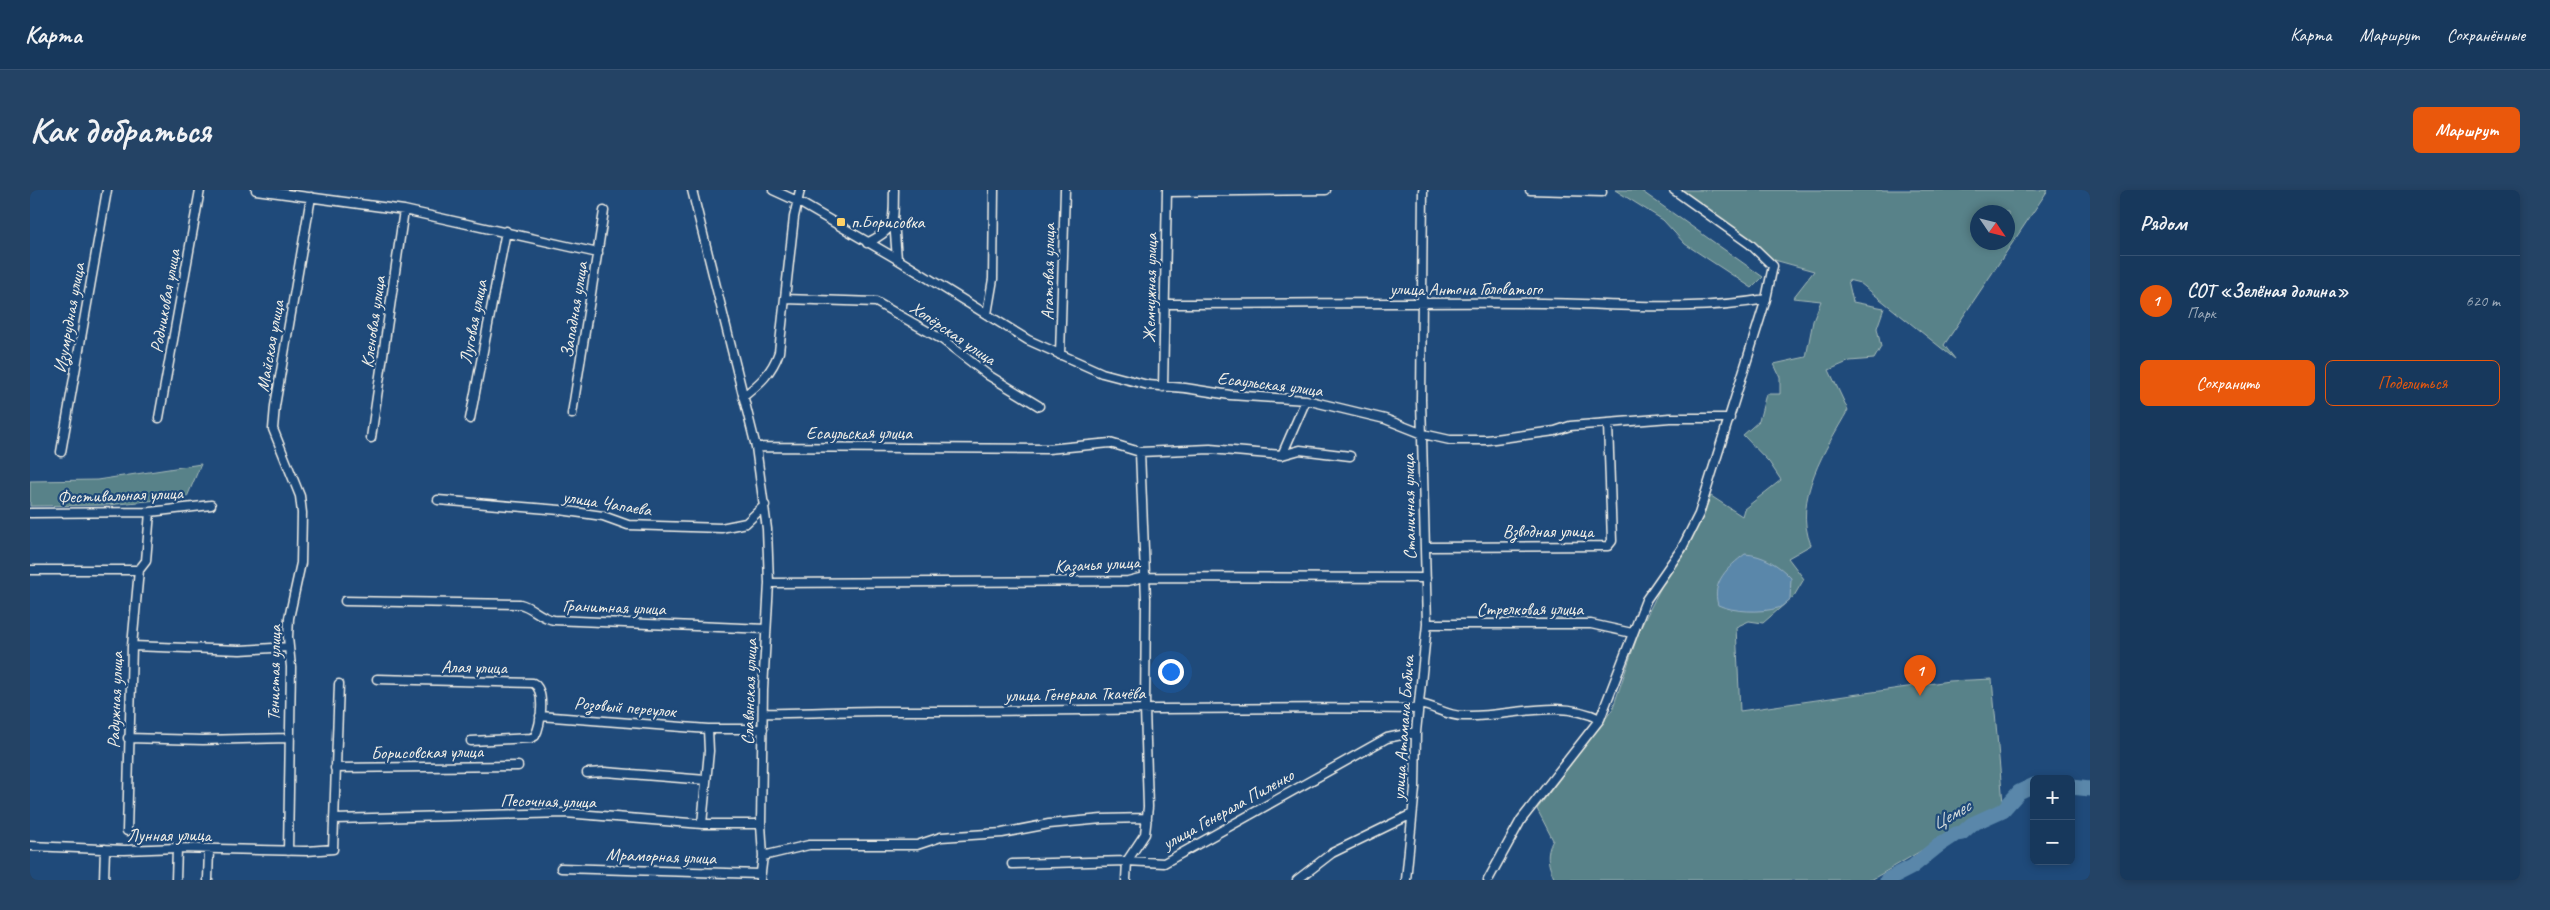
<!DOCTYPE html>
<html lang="ru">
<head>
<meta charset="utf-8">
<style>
  :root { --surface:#17385c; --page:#244365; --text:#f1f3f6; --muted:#9eacbb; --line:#365272; --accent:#ea580c }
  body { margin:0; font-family:Caveat,sans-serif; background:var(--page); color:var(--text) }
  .controls { position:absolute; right:15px; bottom:15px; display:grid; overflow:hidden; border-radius:8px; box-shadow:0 2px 8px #0003 }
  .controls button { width:45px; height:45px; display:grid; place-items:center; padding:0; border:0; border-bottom:1px solid var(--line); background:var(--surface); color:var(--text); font:25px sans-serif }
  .compass { position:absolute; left:1940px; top:15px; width:45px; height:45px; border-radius:50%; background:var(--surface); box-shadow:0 2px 8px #0003; rotate:125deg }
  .you { position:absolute; left:1140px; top:481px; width:18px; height:18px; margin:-12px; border:4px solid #fff; border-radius:50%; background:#1a73e8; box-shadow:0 0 0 8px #1a73e833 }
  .badge { display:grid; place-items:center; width:32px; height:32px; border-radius:50%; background:var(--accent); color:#fff; font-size:16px; font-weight:700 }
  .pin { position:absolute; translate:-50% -41px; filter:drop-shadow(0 1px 2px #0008) }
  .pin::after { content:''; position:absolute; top:26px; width:18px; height:15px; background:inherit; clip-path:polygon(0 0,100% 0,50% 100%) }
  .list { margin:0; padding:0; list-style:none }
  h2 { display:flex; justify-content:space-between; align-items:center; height:65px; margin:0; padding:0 20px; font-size:21px }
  h2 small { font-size:16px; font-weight:400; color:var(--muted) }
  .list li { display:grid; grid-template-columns:32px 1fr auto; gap:15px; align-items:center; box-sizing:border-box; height:90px; padding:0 20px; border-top:1px solid var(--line) }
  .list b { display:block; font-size:19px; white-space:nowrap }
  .list p { margin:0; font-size:16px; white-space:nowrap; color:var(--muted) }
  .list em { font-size:16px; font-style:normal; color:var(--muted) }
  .actions { display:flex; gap:10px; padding:15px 20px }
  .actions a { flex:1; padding:11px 0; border:1px solid var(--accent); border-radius:8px; text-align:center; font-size:18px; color:var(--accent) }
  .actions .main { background:var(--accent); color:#fff }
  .map { position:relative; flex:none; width:2060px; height:690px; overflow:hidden; border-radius:8px }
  header { display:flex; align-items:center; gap:30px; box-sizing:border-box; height:70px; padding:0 25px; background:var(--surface); border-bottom:1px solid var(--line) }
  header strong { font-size:24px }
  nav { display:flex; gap:28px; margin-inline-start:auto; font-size:18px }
  .intro { display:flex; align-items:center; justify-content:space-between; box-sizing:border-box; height:120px; padding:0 30px }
  h1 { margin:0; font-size:35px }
  .button { padding:12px 22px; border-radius:8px; background:var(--accent); color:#fff; font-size:18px; font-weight:700 }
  main { display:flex; gap:30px; padding:0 30px }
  aside { flex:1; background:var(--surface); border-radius:8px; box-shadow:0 2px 8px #0003 }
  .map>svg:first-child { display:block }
  .green { fill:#588289; stroke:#a6bab8; fill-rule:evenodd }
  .water { fill:#5a87aa; stroke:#98b1c3 }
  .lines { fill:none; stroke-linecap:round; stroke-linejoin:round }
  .river { stroke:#5a87aa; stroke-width:15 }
  .street-casing { stroke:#f4f1e8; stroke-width:11 }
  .street { stroke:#1f4a7a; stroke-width:8 }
  .poi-dot { fill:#ffd166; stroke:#1f4a7a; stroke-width:2 }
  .labels { text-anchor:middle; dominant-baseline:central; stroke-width:4.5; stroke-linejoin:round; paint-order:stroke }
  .poi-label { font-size:18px; fill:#f4f1e8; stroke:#1f4a7a; text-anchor:start }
  .street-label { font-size:18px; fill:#f4f1e8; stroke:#1f4a7a }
  .water-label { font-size:19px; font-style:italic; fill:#d5dcdc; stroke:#1f4a7a }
</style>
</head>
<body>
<header>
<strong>Карта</strong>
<nav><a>Карта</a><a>Маршрут</a><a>Сохранённые</a></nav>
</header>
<div class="intro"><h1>Как добраться</h1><a class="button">Маршрут</a></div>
<main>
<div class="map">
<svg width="2060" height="690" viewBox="0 0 2060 690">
  <rect width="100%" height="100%" fill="#1f4a7a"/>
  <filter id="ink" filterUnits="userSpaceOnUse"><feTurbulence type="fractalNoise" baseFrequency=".02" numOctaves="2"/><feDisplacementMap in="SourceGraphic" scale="10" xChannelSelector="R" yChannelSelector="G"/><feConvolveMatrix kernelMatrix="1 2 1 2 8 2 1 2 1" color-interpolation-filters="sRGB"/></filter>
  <g filter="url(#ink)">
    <path class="green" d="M 1585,0 L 1610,0 L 1733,87 L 1722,98 L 1655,54 L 1633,30 Z
      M 1642,0 L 2018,0 L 1914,155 L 1925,169 L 1830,93 L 1818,90 L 1823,112 L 1854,118 L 1847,138 L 1851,157 L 1844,169 L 1820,171 L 1799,180 L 1818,220 C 1796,259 1762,309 1781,355 L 1758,368 L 1774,389 L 1764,406 L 1733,433 L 1719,431 L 1706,437 L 1710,521 L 1919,491 L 1962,489 L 1973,613 L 1841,690 L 1525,690 C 1518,675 1515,665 1523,650 L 1507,619 L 1582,520 L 1610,439 L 1632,395 L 1657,360 L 1681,306 L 1712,326 L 1714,319 L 1751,290 L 1739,272 L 1713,245 L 1729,231 L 1736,204 L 1750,204 L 1750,187 L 1744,174 L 1776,167 L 1783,131 L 1791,111 L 1763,108 L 1784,81 L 1730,66 ZM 1948,22 L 1978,22 L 1978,52 L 1948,52 Z
      M 171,274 L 157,307 L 78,315 L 0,316 L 0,291 L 67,290 Z"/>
    <path class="water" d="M 1715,364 C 1733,365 1749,375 1761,388 L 1760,409 C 1757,412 1752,417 1748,418 C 1731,423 1703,422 1688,415 C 1681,392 1698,377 1715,364 Z"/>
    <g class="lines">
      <path class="river" d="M 2041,597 L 2060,599
        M 1857,690 L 1882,677 L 1908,656 L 1926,644 L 1932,643 L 1942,634 L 1973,620 L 1989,602 L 2004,595"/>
      <g class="street-casing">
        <path id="street" d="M 226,0 L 374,20 L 568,63
          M 662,0 L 726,257 L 737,339 L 739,393 L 733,499 L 731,634 L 733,666 L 730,690
          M 743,0 L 767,11 L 867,69 L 998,150 L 1072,183 L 1118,195 L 1155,198 L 1200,205 L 1276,210 L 1355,229 L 1393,244 L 1420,250 L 1457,250 L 1525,241 L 1540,236 L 1640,228 L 1700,228
          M 1500,0 L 1572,2
          M 1137,2 L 1296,0
          M 864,31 L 867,69
          M 837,53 C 868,38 863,31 864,0
          M 755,109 L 846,112 L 913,150 L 958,185 L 1009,216
          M 1135,114 C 1261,114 1387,112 1513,113 C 1588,114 1662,122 1736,109
          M 957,124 L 963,89 L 964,0
          M 1030,165 L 1035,0
          M 1133,197 L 1137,0
          M 713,207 C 729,194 742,183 749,162 L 764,27 L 770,0
          M 542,224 L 574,21
          M 129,228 L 170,0
          M 440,229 L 476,41
          M 341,248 L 374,20
          M 726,257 L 1018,259 L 1080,253 L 1110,262 L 1180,259 L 1252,265 L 1270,260 L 1320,266
          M 31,262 L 77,0
          M 1252,265 L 1276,210
          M 408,310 L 530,320 L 573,326 L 598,335 L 691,338 L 716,333 L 735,315
          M 0,323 L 120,322 L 181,315
          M 1395,357 L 1578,356 L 1582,351 L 1578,234
          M 0,380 L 109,380
          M 109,380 L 116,371 L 120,322
          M 739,393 L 1098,391 L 1114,387 L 1396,388
          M 315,411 L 490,414 C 503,417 510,428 524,430 L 736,439
          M 1397,434 L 1561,434 L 1602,443
          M 102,456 L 210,460 L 259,457
          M 347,489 L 503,493 C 516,500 511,535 505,546 L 501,548 L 441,551
          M 1389,514 C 1404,516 1417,526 1433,526 C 1479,528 1527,507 1570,529
          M 733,523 C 771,524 808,521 846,521 C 1027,522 1207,516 1388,519
          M 510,526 L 678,539
          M 98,548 L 173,550 L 258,548
          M 305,578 L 488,576
          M 557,583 L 575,582 L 676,590
          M 304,629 L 535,623 L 672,634 L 731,634
          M 672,634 L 679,561 L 678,539 L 733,539
          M 97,641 L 102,456 L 109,380
          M 0,656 L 95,660 L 147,658 L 277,661 L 303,659 L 309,494
          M 258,661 L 261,477 L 258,447 L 259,428 L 271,373 L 272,323 L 270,306 L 243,239 L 245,216 L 281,7
          M 733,666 L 779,655 L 887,655 L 911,647 L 972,643 L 1019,634 L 1072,629 L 1117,628
          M 982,674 L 1097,671 L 1134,673 L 1357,548 L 1386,542
          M 531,678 L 730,684
          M 74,690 L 75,659
          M 146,690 L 147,658
          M 178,690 L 179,659
          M 1096,690 L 1097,671 L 1115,644 L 1118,617 L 1115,518 L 1116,409 L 1110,262
          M 1267,690 L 1302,663 L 1382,624
          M 1376,690 L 1385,598 L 1386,542 L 1397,434 L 1391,210 L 1393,0
          M 1458,690 L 1491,630 L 1570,529 L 1616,410 L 1652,358 L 1669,324 L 1736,109 L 1743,76 L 1720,54 L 1644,0"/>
      </g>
      <use href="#street" class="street"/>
    </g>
  </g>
  <rect class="poi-dot" x="806" y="27" width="10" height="10" rx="2.5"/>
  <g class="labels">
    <g class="poi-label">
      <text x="821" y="32">п.Борисовка</text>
    </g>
    <g class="street-label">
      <text transform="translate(1018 82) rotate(-89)">Агатовая улица</text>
      <text transform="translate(1120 98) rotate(-89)">Жемчужная улица</text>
      <text x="1436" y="99">улица Антона Головатого</text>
      <text transform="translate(135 111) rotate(-80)">Родниковая улица</text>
      <text transform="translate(544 120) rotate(-81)">Западная улица</text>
      <text transform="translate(39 128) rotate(-80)">Изумрудная улица</text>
      <text transform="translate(343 132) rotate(-82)">Кленовая улица</text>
      <text transform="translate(443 132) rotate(-79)">Луговая улица</text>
      <text transform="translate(923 143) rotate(34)">Хопёрская улица</text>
      <text transform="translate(240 156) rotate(-80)">Майская улица</text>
      <text transform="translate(1240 194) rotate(7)">Есаульская улица</text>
      <text x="829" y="243">Есаульская улица</text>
      <text transform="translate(90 305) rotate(-2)">Фестивальная улица</text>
      <text transform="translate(577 313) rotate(9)">улица Чапаева</text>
      <text transform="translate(1379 317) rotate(-91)">Станичная улица</text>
      <text x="1518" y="341">Взводная улица</text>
      <text transform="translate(1067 374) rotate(-3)">Казачья улица</text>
      <text transform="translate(584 417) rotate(2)">Гранитная улица</text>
      <text x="1500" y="419">Стрелковая улица</text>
      <text transform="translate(444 477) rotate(1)">Алая улица</text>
      <text transform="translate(244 483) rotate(-89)">Тенистая улица</text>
      <text transform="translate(719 502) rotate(-88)">Славянская улица</text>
      <text transform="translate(1045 504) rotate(-1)">улица Генерала Ткачёва</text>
      <text transform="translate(85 510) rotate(-88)">Радужная улица</text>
      <text transform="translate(595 517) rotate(5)">Розовый переулок</text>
      <text transform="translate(1373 538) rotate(-86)">улица Атамана Бабича</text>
      <text transform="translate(397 562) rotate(-1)">Борисовская улица</text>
      <text transform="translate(518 611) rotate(1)">Песочная улица</text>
      <text transform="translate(1198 619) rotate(-29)">улица Генерала Пиленко</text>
      <text x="139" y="645">Лунная улица</text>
      <text transform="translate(631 666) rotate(2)">Мраморная улица</text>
    </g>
    <g class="water-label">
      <text transform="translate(1921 625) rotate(-30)">Цемес</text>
    </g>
  </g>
</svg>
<div class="controls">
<button>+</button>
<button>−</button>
</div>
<svg class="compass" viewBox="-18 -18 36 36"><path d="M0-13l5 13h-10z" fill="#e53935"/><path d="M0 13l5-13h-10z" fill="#9eacbb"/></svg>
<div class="you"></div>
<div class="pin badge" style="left:1890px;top:506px">1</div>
</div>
<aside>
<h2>Рядом<small></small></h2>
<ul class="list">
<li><span class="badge">1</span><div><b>СОТ «Зелёная долина»</b><p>Парк</p></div><em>620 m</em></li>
</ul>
<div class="actions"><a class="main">Сохранить</a><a>Поделиться</a></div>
</aside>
</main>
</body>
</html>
